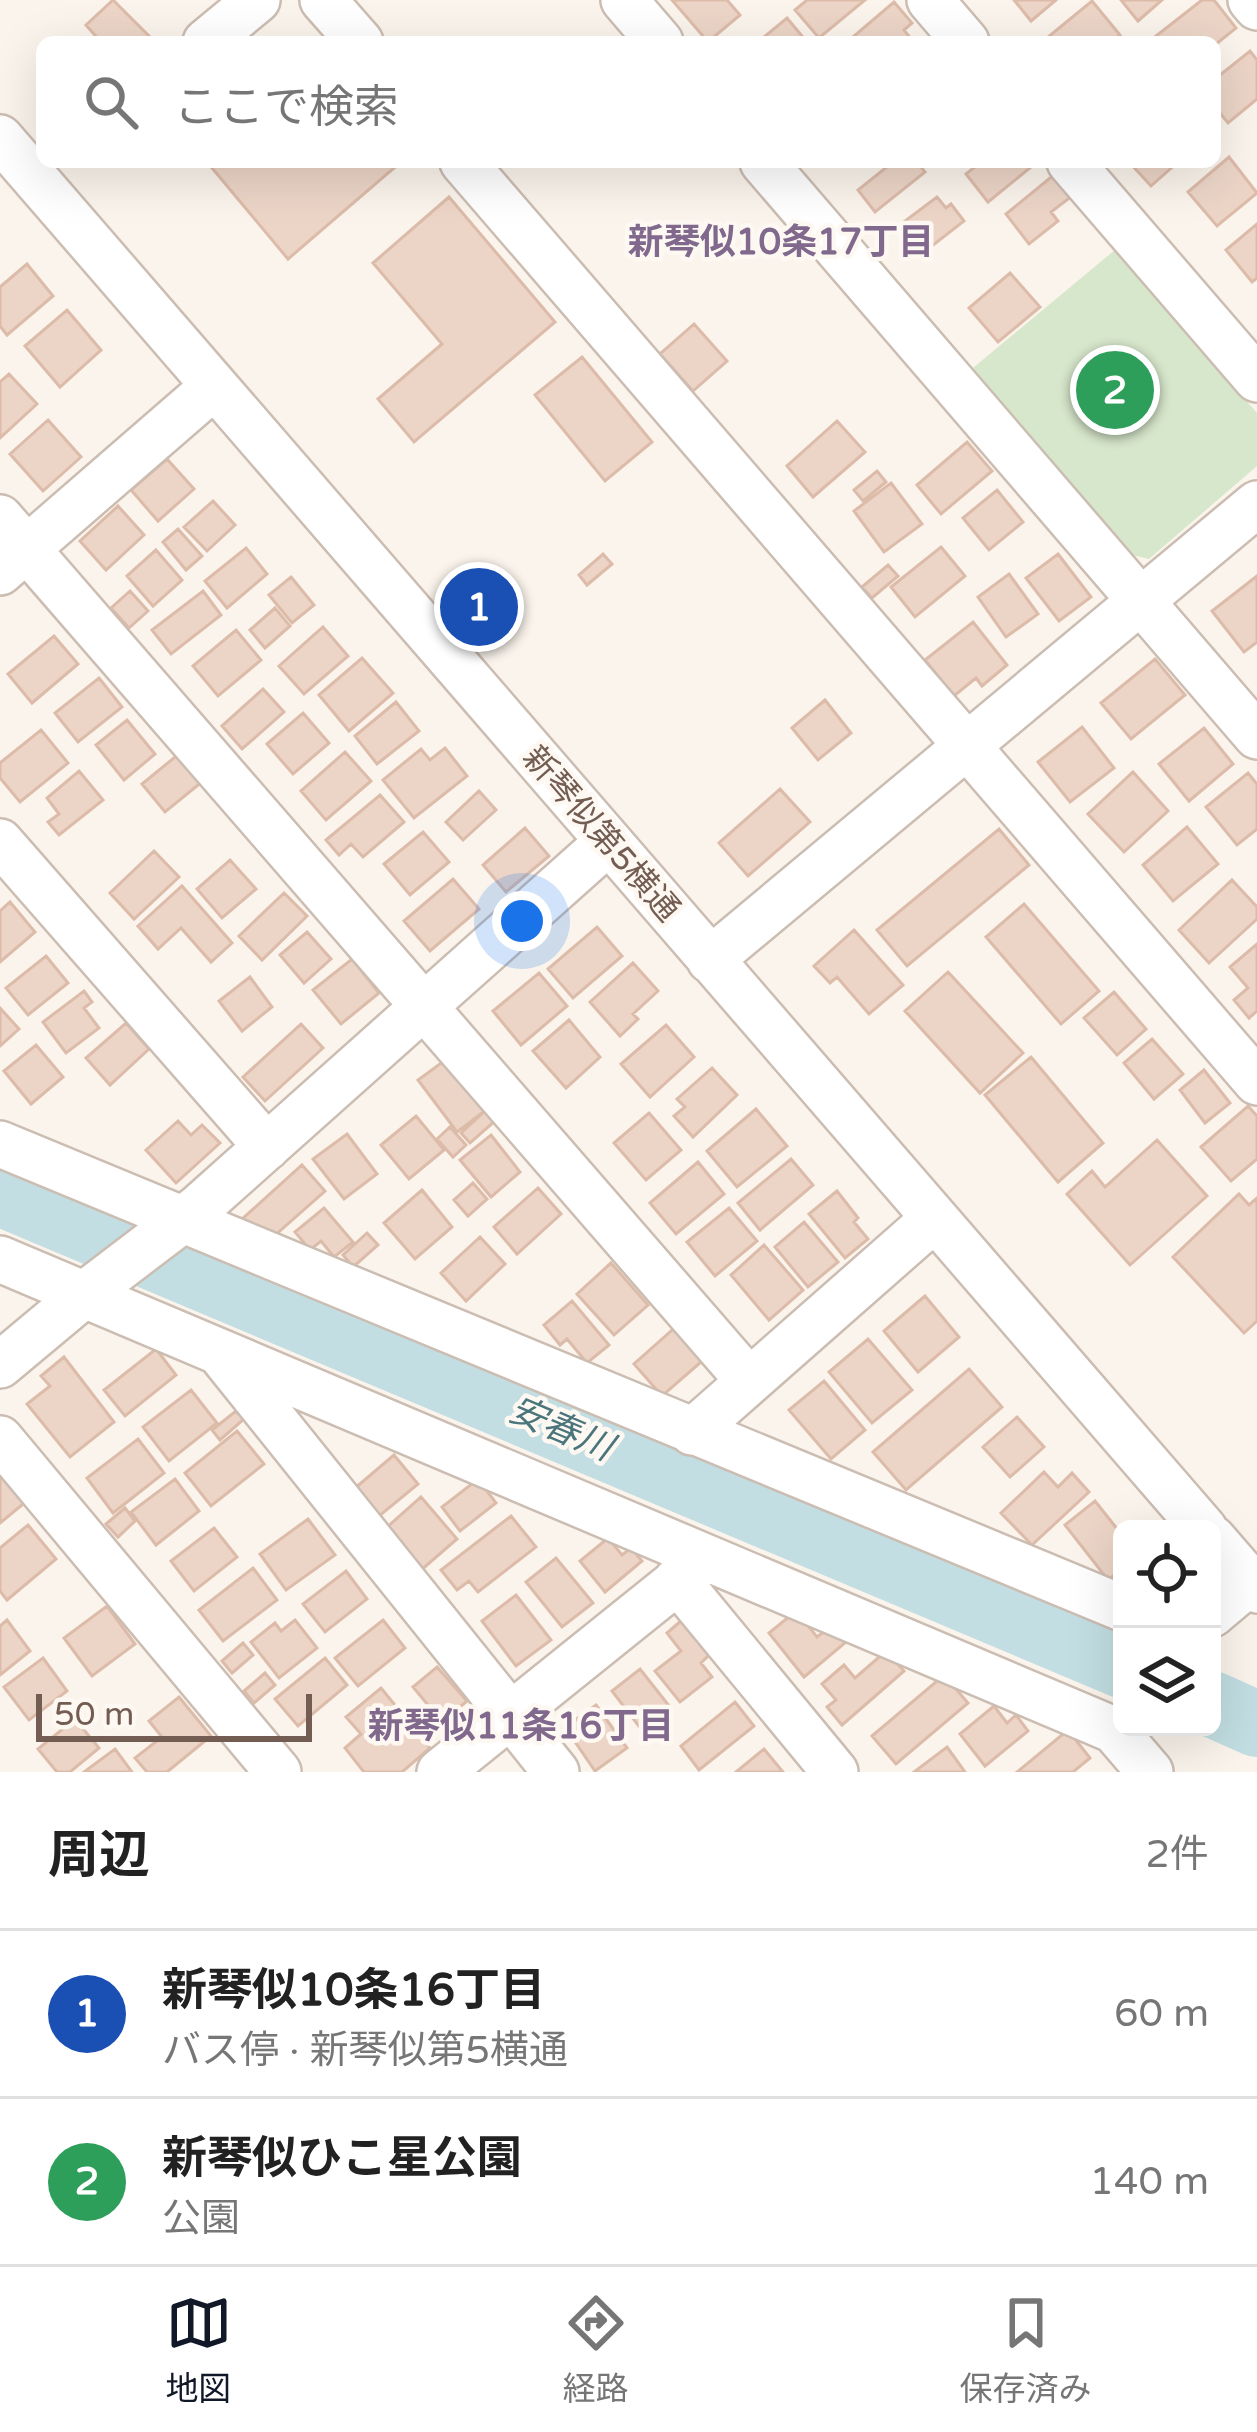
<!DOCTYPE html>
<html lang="ja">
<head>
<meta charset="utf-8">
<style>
  :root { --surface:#fff; --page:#f6f6f6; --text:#222; --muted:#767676; --line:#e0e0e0; --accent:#111827 }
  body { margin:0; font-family:"Varela Round","Noto Sans JP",sans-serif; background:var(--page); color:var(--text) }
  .controls { position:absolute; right:36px; bottom:36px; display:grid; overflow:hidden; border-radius:18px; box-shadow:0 12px 48px #0002 }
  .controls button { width:108px; height:108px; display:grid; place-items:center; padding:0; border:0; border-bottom:3px solid var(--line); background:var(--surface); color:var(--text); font:60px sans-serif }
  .scale { position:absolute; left:36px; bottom:30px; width:276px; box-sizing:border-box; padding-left:12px; border:6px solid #735c51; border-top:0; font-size:33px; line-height:42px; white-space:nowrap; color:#735c51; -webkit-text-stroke:9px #fdf8f2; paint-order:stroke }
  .you { position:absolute; left:522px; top:921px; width:42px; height:42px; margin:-30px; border:9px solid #fff; border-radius:50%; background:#1a73e8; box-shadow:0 0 0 18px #1a73e833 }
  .badge { display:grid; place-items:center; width:78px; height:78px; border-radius:50%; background:var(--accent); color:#fff; font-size:39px; font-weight:700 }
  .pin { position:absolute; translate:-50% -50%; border:6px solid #fff; box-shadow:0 3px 12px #0006 }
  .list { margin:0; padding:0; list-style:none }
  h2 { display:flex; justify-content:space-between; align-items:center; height:156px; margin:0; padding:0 48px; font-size:51px }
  h2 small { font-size:39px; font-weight:400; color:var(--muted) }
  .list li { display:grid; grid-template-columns:78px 1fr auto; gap:36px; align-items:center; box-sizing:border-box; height:168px; padding:0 48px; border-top:3px solid var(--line) }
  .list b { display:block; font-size:45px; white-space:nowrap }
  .list p { margin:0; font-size:39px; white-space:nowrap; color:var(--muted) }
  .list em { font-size:39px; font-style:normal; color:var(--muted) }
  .icon { flex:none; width:66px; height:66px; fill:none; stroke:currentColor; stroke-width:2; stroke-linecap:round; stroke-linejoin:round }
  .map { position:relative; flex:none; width:1257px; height:1772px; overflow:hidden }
  .search { position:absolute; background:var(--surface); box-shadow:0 12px 48px #0002; left:36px; right:36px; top:36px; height:132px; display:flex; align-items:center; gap:30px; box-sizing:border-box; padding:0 42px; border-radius:18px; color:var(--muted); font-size:45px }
  .sheet { height:492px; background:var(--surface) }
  nav { display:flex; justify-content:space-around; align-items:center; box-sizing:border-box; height:168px; border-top:3px solid var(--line); background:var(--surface); font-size:33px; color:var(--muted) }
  nav a { display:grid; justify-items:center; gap:6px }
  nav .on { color:var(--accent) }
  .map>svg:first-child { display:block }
  .green { fill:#d7e7cb }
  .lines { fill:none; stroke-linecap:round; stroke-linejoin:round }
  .river { stroke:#c2dee2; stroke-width:66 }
  .building { fill:#ecd5c7; stroke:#ddbba9; stroke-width:3 }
  .minor-casing { stroke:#ccbdb2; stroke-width:50 }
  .minor { stroke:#fff; stroke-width:45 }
  .labels { text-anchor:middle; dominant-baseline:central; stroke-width:9; stroke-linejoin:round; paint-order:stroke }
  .street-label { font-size:33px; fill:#735c51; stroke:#fdf8f2 }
  .neighbourhood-label { font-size:36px; font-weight:bold; fill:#81698e; stroke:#fdf8f2 }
  .water-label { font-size:36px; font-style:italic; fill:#4a757c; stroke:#fdf8f2 }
</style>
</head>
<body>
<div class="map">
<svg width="1257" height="1772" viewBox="0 0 1257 1772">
  <rect width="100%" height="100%" fill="#faf4ec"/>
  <path class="green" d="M 1116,249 L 1257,413 L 1257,466 L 1149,559 L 1128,554 L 973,368 Z"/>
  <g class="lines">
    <path class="river" d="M 0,1193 L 1122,1665
      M 1212,1704 L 1257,1724"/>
  </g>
  <path class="building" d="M 113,0 L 149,36 L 143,42 L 101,42 L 86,25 Z
    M 672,0 L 727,0 L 740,15 L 708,42 Z
    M 807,0 L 865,0 L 819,38 L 795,10 Z
    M 1014,0 L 1056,0 L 1031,21 Z
    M 1121,0 L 1162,0 L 1138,21 Z
    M 1202,0 L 1214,0 L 1236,28 L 1215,45 L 1161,42 L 1156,36 Z
    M 1092,1 L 1120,35 L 1111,42 L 1042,42 Z
    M 894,2 L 912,23 L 904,30 L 911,39 L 847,42 Z
    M 787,18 L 807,42 L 758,42 Z
    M 1250,51 L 1257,60 L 1257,99 L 1228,123 L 1215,107 L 1215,79 Z
    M 1229,157 L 1257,193 L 1217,226 L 1188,192 Z
    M 207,162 L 401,162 L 288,259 Z
    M 893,162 L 917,162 L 925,172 L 875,212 L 858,190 Z
    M 981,162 L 1035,162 L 1036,163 L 988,202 L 966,174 Z
    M 1129,162 L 1178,162 L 1151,186 Z
    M 1055,174 L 1072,196 L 1051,212 L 1058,221 L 1029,244 L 1006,214 Z
    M 449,197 L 555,322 L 414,442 L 378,399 L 442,344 L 373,263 Z
    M 937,197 L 946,208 L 951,204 L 964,221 L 923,253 L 901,224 Z
    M 1257,224 L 1257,278 L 1252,282 L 1226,250 Z
    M 27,264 L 53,296 L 7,335 L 0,326 L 0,287 Z
    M 1010,273 L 1040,307 L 998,342 L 969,308 Z
    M 67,310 L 101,350 L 60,387 L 25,346 Z
    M 694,324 L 727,361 L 693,391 L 660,354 Z
    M 582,357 L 652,442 L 605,481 L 535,395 Z
    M 9,374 L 37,404 L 0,438 L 0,382 Z
    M 48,420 L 81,457 L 43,491 L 10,454 Z
    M 837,421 L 865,452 L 813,497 L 787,466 Z
    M 967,442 L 992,471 L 941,514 L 917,485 Z
    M 167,459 L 194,489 L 158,521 L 131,490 Z
    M 877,471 L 886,482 L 863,501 L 854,490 Z
    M 891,483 L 922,524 L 884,552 L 854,511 Z
    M 997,490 L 1023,522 L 989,550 L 963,518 Z
    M 213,501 L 235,525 L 207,551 L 184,527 Z
    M 118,506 L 144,535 L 106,570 L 80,541 Z
    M 178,529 L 202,556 L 186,570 L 163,542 Z
    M 941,547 L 965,576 L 915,617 L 891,587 Z
    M 246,548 L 267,574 L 227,608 L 205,581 Z
    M 156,550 L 182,580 L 153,606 L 127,576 Z
    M 603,554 L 612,564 L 587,585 L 579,575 Z
    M 1058,554 L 1091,597 L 1059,621 L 1026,578 Z
    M 888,565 L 898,576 L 872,598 L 862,587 Z
    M 1009,574 L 1038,614 L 1006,637 L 978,597 Z
    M 1257,576 L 1257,642 L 1244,652 L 1212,611 Z
    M 291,577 L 314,605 L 292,623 L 269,595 Z
    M 130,591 L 148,611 L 129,628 L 111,608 Z
    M 203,591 L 221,615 L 171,654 L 152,630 Z
    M 275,608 L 290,626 L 265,648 L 250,630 Z
    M 973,622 L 1007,665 L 982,686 L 976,678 L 954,696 L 925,660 Z
    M 323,627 L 348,656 L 304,694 L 279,666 Z
    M 236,630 L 261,660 L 218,696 L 193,666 Z
    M 54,636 L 78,664 L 32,703 L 8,674 Z
    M 362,658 L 393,693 L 349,731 L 319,695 Z
    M 1155,659 L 1185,695 L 1131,739 L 1101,703 Z
    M 99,678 L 122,707 L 78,742 L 55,713 Z
    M 263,689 L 284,712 L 242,749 L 222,726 Z
    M 825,700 L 851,733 L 818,760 L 792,728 Z
    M 396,702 L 419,731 L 377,764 L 355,736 Z
    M 303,713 L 329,743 L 293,774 L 267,744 Z
    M 127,720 L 155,754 L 124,780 L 96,745 Z
    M 1082,727 L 1114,768 L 1070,802 L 1038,762 Z
    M 1204,728 L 1233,764 L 1189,801 L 1159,764 Z
    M 41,730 L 68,763 L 20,802 L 0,778 L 0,763 Z
    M 445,748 L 467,776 L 414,818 L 383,780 L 421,749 L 430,760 Z
    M 345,752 L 371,781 L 326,820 L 301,791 Z
    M 180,753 L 203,781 L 165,812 L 142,784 Z
    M 79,771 L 103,800 L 59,835 L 48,822 L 59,814 L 47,798 Z
    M 1133,772 L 1168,811 L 1124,852 L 1088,814 Z
    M 1248,773 L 1257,784 L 1257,829 L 1237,845 L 1206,807 Z
    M 780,789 L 810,822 L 748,876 L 719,843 Z
    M 479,791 L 496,810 L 463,840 L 446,822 Z
    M 380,795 L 404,822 L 363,857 L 351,844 L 339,855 L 326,840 Z
    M 1187,827 L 1218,864 L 1173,901 L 1143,865 Z
    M 525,828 L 549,856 L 506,892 L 483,865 Z
    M 999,829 L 1029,865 L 907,966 L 877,930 Z
    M 423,832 L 449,862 L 410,895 L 384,864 Z
    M 154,851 L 179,877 L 134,919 L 110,893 Z
    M 230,860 L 256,889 L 222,918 L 197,889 Z
    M 453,879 L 479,909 L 430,951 L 404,921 Z
    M 1232,880 L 1257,907 L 1257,919 L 1209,963 L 1179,930 Z
    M 182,886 L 232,943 L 211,962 L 181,928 L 158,949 L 138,926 Z
    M 284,893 L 307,916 L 262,960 L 239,936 Z
    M 10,902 L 35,932 L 0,962 L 0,911 Z
    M 1024,904 L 1099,991 L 1061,1024 L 986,937 Z
    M 597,927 L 622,956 L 573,998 L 548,969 Z
    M 854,930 L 903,985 L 869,1014 L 837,977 L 830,983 L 814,966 Z
    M 307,932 L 331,959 L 304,983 L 280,955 Z
    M 1257,944 L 1257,1011 L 1249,1018 L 1234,1000 L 1248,988 L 1230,967 Z
    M 46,956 L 68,983 L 28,1015 L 6,988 Z
    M 352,959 L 379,993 L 341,1024 L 313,990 Z
    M 633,963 L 658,991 L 633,1014 L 638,1019 L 620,1036 L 590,1002 Z
    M 948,972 L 1023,1053 L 980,1093 L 905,1011 Z
    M 539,973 L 567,1006 L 521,1045 L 493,1011 Z
    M 250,977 L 272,1007 L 242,1031 L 219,1001 Z
    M 84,991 L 92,1002 L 84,1008 L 99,1028 L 66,1053 L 43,1022 Z
    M 1114,992 L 1146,1029 L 1117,1055 L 1084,1018 Z
    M 0,1008 L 19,1029 L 0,1046 Z
    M 569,1020 L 600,1057 L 566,1088 L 533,1051 Z
    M 126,1023 L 149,1049 L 110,1085 L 86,1058 Z
    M 301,1024 L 323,1048 L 265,1101 L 243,1077 Z
    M 666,1025 L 694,1057 L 650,1097 L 621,1064 Z
    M 1152,1039 L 1183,1074 L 1154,1099 L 1124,1063 Z
    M 36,1045 L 63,1077 L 31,1104 L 4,1071 Z
    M 1031,1057 L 1103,1143 L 1058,1182 L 985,1095 Z
    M 448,1058 L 486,1110 L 457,1132 L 418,1080 Z
    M 712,1068 L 737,1095 L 693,1137 L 674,1116 L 685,1107 L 677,1099 Z
    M 1204,1070 L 1230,1103 L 1205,1123 L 1180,1090 Z
    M 1248,1106 L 1257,1116 L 1257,1159 L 1231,1181 L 1201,1147 Z
    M 756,1109 L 787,1146 L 737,1187 L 707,1151 Z
    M 485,1111 L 495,1121 L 470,1143 L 461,1133 Z
    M 649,1113 L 681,1150 L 646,1180 L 614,1143 Z
    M 416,1116 L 444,1150 L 409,1179 L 381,1145 Z
    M 178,1121 L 191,1135 L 202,1125 L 220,1143 L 176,1183 L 146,1150 Z
    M 450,1127 L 466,1145 L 453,1157 L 437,1139 Z
    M 347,1134 L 377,1174 L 344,1199 L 313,1159 Z
    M 491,1135 L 520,1172 L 491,1197 L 460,1160 Z
    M 1157,1140 L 1207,1196 L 1130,1265 L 1067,1194 L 1092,1171 L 1105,1187 Z
    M 791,1159 L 813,1185 L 760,1230 L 738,1203 Z
    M 698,1162 L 724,1194 L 676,1234 L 650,1203 Z
    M 302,1165 L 325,1191 L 273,1237 L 241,1220 Z
    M 473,1183 L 487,1199 L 468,1216 L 454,1200 Z
    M 538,1188 L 561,1214 L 517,1254 L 494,1227 Z
    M 422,1190 L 452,1227 L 415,1259 L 384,1223 Z
    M 837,1191 L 858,1218 L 854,1222 L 868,1239 L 845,1258 L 809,1214 Z
    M 1239,1194 L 1249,1205 L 1257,1198 L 1257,1321 L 1244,1333 L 1173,1257 Z
    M 324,1208 L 353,1242 L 334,1257 L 321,1241 L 310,1250 L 295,1232 Z
    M 729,1208 L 757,1241 L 715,1276 L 687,1242 Z
    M 804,1222 L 838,1262 L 808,1287 L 775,1247 Z
    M 367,1233 L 378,1245 L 353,1267 L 343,1255 Z
    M 480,1237 L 505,1264 L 466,1301 L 441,1273 Z
    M 764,1245 L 803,1290 L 769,1320 L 731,1275 Z
    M 611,1263 L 648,1305 L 614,1335 L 577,1294 Z
    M 925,1296 L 959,1337 L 918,1372 L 884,1331 Z
    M 572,1301 L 609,1345 L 587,1363 L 567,1339 L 560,1345 L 544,1325 Z
    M 680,1323 L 709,1355 L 662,1396 L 634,1364 Z
    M 868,1339 L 912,1390 L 872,1423 L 829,1372 Z
    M 156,1349 L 176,1375 L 125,1416 L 104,1390 Z
    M 64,1357 L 114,1422 L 70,1457 L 27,1404 L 50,1386 L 41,1376 Z
    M 969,1369 L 1002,1407 L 906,1490 L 873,1452 Z
    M 824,1381 L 865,1430 L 831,1459 L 789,1410 Z
    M 191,1390 L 217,1423 L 169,1461 L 143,1427 Z
    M 236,1411 L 244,1419 L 220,1440 L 212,1430 Z
    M 1017,1417 L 1044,1447 L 1010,1477 L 983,1447 Z
    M 237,1431 L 264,1464 L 211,1506 L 185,1473 Z
    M 138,1439 L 164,1473 L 113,1513 L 87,1478 Z
    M 394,1455 L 418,1484 L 378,1517 L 354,1489 Z
    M 0,1466 L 28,1500 L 0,1523 Z
    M 1044,1472 L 1058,1487 L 1072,1473 L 1089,1492 L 1032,1545 L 1001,1513 Z
    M 175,1479 L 199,1511 L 156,1545 L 131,1512 Z
    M 478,1479 L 496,1503 L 460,1531 L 442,1507 Z
    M 421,1497 L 457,1539 L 420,1571 L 385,1529 Z
    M 1095,1501 L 1122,1535 L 1122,1569 L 1108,1580 L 1065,1525 Z
    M 125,1508 L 135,1521 L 118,1537 L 106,1524 Z
    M 511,1516 L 536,1547 L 478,1592 L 469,1581 L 457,1590 L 441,1570 Z
    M 308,1519 L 335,1555 L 286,1590 L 260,1554 Z
    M 28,1525 L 56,1559 L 7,1600 L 0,1591 L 0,1548 Z
    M 214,1528 L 237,1557 L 194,1591 L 171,1561 Z
    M 608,1538 L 622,1555 L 631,1548 L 642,1561 L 605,1592 L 580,1561 Z
    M 556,1558 L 593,1603 L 562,1627 L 526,1582 Z
    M 253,1568 L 277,1600 L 223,1641 L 199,1610 Z
    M 346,1571 L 367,1599 L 325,1632 L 303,1604 Z
    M 516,1595 L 551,1640 L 516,1666 L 482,1621 Z
    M 107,1606 L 135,1644 L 92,1676 L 64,1638 Z
    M 796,1611 L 817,1637 L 833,1625 L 846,1642 L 804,1677 L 769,1633 Z
    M 7,1620 L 30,1651 L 0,1675 L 0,1626 Z
    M 295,1620 L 317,1648 L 279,1678 L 251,1642 L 275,1623 L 281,1631 Z
    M 383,1620 L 405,1648 L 358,1686 L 335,1658 Z
    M 682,1620 L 709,1655 L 701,1663 L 712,1677 L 680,1702 L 655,1671 L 681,1651 L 667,1633 Z
    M 243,1643 L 253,1655 L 232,1673 L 222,1661 Z
    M 886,1651 L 904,1671 L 842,1725 L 827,1707 L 836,1700 L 822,1684 L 844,1665 L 855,1678 Z
    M 43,1658 L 67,1691 L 29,1720 L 4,1687 Z
    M 325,1658 L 347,1685 L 298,1726 L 275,1699 Z
    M 437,1667 L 467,1701 L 442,1722 L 413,1687 Z
    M 640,1669 L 670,1707 L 641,1729 L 612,1691 Z
    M 265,1673 L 275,1685 L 254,1703 L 244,1691 Z
    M 944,1675 L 968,1703 L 896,1764 L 872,1736 Z
    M 381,1688 L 430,1748 L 402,1772 L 364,1772 L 345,1748 L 361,1734 L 346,1717 Z
    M 179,1697 L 211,1736 L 167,1772 L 147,1772 L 135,1758 L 162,1737 L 149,1721 Z
    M 735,1702 L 754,1726 L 699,1770 L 681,1746 Z
    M 596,1705 L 627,1748 L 595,1771 L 565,1727 Z
    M 994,1706 L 1007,1723 L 1016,1715 L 1028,1731 L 985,1766 L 960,1734 Z
    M 75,1719 L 99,1748 L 70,1772 L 57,1772 L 38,1749 Z
    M 1068,1730 L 1090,1758 L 1073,1772 L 1017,1772 Z
    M 947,1747 L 965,1772 L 914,1772 Z
    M 115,1749 L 132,1772 L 84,1772 Z
    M 764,1749 L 783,1772 L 736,1772 Z"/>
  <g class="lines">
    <g class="minor-casing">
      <path id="minor" d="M 323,0 L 360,42
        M 624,0 L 660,42
        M 930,0 L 966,42
        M 1251,0 L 1257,7
        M 206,42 L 257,0
        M 0,138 L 1204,1529
        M 463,162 L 1257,1082
        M 763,162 L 1257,736
        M 1070,162 L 1257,379
        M 0,518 L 749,1381
        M 0,572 L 212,388
        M 0,842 L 267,1147
        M 710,960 L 1257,504
        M 0,1144 L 1122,1608
        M 0,1259 L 1114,1730 L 1150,1772
        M 224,1358 L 556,1772
        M 0,1365 L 85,1294 L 198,1208 L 608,842
        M 692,1432 L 935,1218
        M 0,1439 L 278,1772
        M 1212,1538 L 1257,1590
        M 677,1580 L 835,1772
        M 1212,1614 L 1250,1582
        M 440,1772 L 705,1559"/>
    </g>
    <use href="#minor" class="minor"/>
  </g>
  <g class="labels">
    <g class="street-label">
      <text transform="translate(601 834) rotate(49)">新琴似第5横通</text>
    </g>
    <g class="neighbourhood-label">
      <text x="781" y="242">新琴似10条17丁目</text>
      <text x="521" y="1726">新琴似11条16丁目</text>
    </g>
    <g class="water-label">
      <text transform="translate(561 1429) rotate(23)">安春川</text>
    </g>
  </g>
</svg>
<div class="controls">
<button><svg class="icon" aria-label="locate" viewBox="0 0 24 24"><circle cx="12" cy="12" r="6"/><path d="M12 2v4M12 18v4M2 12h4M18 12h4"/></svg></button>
<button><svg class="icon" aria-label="layers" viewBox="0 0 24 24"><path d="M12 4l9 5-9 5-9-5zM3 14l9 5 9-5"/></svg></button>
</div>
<div class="scale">50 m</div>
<div class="you"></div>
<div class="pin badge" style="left:479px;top:607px;background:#1a4fb4">1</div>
<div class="pin badge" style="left:1115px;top:390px;background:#2e9e5b">2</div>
<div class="search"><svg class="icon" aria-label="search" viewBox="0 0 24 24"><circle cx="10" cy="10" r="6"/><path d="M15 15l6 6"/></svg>ここで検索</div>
</div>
<section class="sheet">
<h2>周辺<small>2件</small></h2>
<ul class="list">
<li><span class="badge" style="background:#1a4fb4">1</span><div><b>新琴似10条16丁目</b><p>バス停 · 新琴似第5横通</p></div><em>60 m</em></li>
<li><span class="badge" style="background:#2e9e5b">2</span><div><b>新琴似ひこ星公園</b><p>公園</p></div><em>140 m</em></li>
</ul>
</section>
<nav>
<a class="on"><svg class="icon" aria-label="map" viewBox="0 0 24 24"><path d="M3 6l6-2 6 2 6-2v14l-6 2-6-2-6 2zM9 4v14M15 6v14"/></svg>地図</a>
<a><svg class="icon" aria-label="directions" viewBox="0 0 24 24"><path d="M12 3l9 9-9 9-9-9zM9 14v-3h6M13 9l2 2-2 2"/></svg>経路</a>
<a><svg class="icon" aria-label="saved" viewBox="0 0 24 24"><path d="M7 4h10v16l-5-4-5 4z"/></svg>保存済み</a>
</nav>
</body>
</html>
